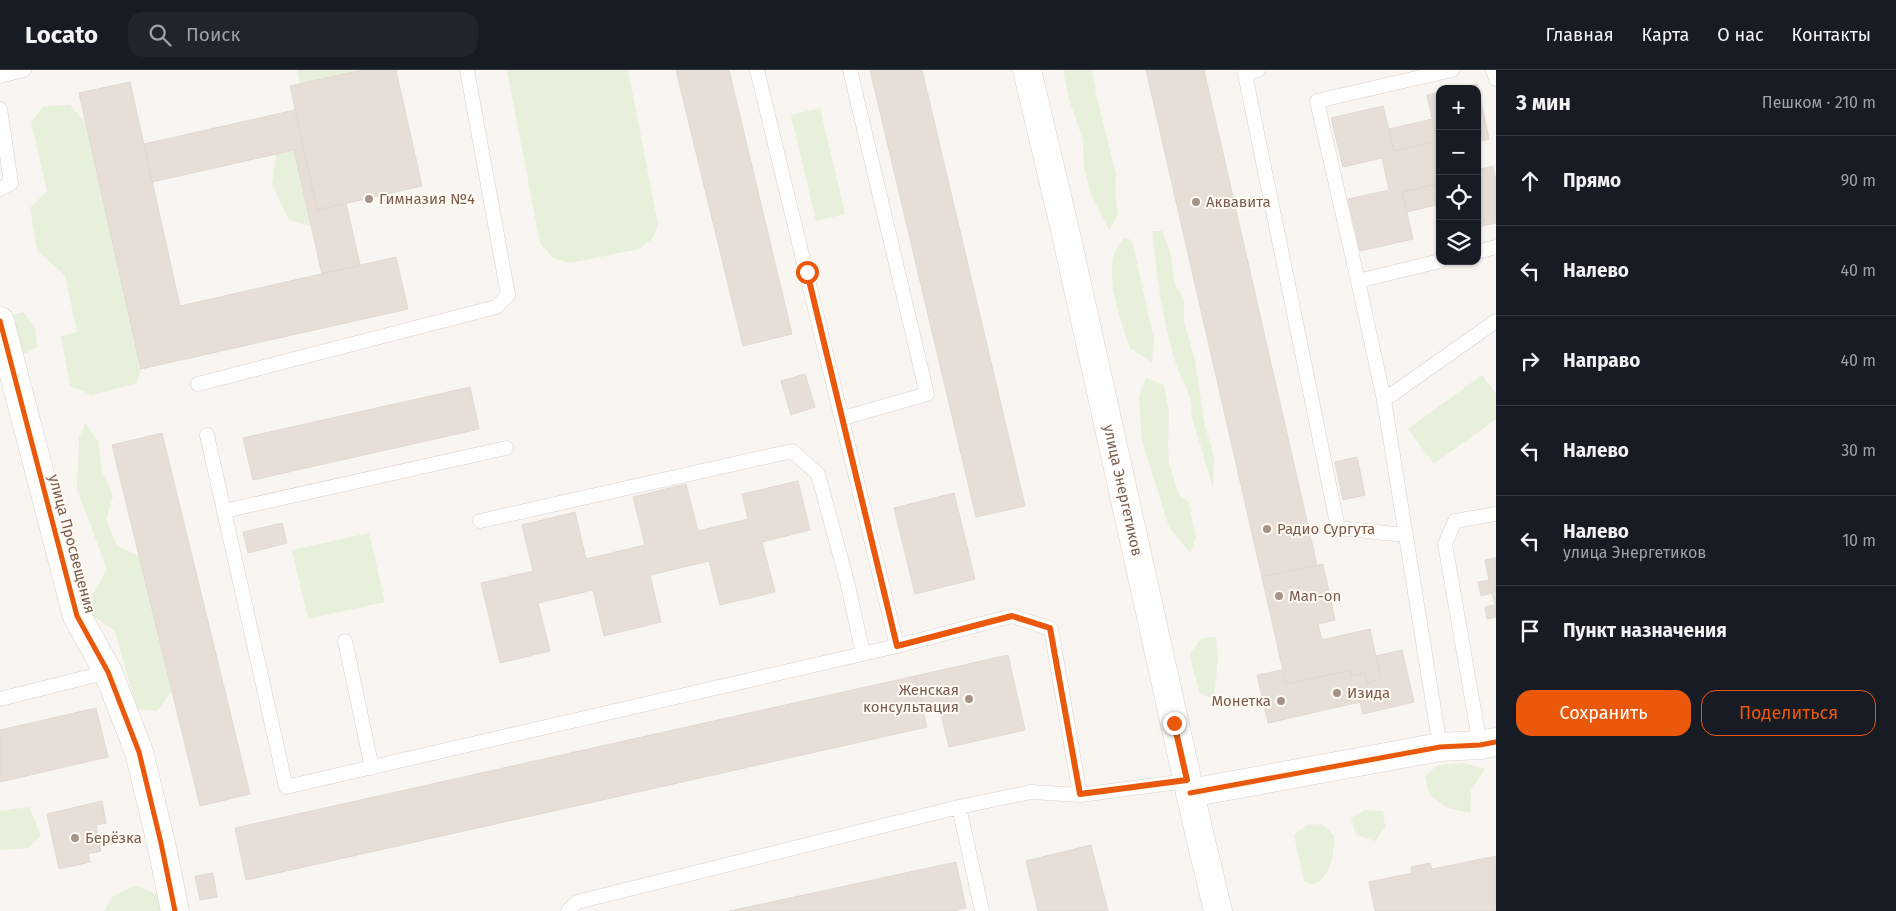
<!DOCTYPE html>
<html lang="ru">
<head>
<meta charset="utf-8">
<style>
  :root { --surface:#171b24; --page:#20242c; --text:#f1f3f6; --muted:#9ea1a6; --line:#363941; --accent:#ea580c }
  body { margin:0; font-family:"Fira Sans",sans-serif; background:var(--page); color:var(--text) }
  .controls { position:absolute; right:15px; top:15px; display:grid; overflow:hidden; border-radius:10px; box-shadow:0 1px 4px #0004 }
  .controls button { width:45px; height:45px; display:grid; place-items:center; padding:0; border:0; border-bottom:1px solid var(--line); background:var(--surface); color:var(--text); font:25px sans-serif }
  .stop { position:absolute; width:15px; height:15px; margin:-11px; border:4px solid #ea580c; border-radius:50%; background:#fff }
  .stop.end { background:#ea580c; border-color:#fff; box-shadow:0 1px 5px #0008 }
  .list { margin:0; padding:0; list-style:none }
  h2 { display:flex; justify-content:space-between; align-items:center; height:65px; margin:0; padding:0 20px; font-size:21px }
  h2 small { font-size:16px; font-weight:400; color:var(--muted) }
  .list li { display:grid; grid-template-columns:32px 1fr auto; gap:15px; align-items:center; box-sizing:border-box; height:90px; padding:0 20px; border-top:1px solid var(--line) }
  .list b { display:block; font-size:19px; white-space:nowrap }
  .list p { margin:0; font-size:16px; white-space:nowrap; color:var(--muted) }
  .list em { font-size:16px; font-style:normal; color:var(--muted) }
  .actions { display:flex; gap:10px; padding:15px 20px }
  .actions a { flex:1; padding:11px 0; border:1px solid var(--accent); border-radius:15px; text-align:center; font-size:18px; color:var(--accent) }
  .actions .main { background:var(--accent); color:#fff }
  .icon { flex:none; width:28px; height:28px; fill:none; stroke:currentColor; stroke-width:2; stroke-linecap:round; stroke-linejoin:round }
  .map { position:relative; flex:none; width:1496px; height:841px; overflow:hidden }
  header { display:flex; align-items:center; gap:30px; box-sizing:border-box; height:70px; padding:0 25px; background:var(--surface); border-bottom:1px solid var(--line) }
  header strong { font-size:24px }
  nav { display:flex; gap:28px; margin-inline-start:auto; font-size:18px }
  .search { width:350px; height:45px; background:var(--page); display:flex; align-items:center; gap:12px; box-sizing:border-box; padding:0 18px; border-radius:15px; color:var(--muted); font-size:19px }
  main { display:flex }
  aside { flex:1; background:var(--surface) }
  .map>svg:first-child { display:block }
  .green { fill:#e7f0db }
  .building { fill:#e6ded7; stroke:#e2d8d2 }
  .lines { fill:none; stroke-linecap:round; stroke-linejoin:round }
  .service-casing { stroke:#d7d1cb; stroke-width:15 }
  .minor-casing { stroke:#d7d1cb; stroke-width:29 }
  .secondary-casing { stroke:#d9d2cb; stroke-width:29 }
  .service { stroke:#fefefd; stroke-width:14 }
  .minor { stroke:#fefefd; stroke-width:28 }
  .secondary { stroke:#fefefd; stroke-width:28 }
  .cycleway-casing { stroke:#fffaf3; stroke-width:8 }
  .cycleway { stroke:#e8590c; stroke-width:5 }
  .route { stroke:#ea580c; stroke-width:6 }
  .poi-dot { fill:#a69286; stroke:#fffaf3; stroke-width:2 }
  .labels { text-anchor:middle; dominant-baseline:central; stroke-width:4; stroke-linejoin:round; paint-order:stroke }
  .poi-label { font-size:15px; fill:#7a5c4d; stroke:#fffaf3; text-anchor:start }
  .street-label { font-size:15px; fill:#7a5c4d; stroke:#fffaf3 }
</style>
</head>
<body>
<header>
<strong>Locato</strong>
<div class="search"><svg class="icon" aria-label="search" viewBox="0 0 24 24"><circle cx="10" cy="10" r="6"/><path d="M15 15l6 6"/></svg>Поиск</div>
<nav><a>Главная</a><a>Карта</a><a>О нас</a><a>Контакты</a></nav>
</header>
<main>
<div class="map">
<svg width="1496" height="841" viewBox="0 0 1496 841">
  <rect width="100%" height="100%" fill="#f9f5f0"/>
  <path class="green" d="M 297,0 L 362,0 L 300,14 Z
    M 507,0 L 628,0 L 658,154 L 653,168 L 639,179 L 570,193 L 553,188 L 540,173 Z
    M 1063,0 L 1092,0 L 1096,23 L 1116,105 L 1115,124 L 1118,145 L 1109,160 L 1091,124 L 1084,97 L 1083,70 L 1069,29 Z
    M 70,35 L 86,54 L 141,299 L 137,313 L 92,325 L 70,316 L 61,266 L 77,262 L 65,205 L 37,181 L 30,138 L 47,121 L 31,52 L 44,36 Z
    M 820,38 L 845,144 L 816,151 L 791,45 Z
    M 294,80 L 311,156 L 289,150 L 272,114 L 276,84 Z
    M 1152,161 L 1162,161 L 1170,181 L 1175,215 L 1184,229 L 1184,251 L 1195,290 L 1204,352 L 1214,387 L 1213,418 L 1191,344 C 1195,328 1182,313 1177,297 C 1163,254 1157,206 1152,161 Z
    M 1123,168 L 1132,170 L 1154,270 L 1152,292 L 1130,278 C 1121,250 1108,219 1113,189 C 1114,182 1120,174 1123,168 Z
    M 23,242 L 35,257 L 37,277 L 20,286 L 10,267 L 12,245 Z
    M 1482,305 L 1496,324 L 1496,349 L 1434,394 L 1408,359 Z
    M 1146,308 L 1164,315 L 1169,342 L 1168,376 L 1169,394 L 1179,425 L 1188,431 L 1196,467 L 1190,483 L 1169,457 L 1142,371 L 1139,326 Z
    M 85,353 L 98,371 L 102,401 L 113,426 L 106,450 L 117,476 L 139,486 L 172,621 L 157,641 L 137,639 L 115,561 L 93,546 L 87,535 L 107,499 L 77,419 L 79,368 Z
    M 369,463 L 385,532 L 308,549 L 292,480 Z
    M 1216,567 L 1218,588 L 1214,630 L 1199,622 C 1197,607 1191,599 1190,583 L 1202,568 Z
    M 1464,693 L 1485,699 L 1471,720 L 1470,743 L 1447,738 L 1429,724 L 1425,707 L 1436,696 Z
    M 29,737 L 41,765 L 29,778 L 0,780 L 0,741 Z
    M 1365,740 L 1383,741 L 1385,757 L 1375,771 L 1356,765 L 1351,748 Z
    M 1322,754 L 1334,765 C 1334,785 1332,807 1312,815 L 1304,811 L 1294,765 L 1307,755 Z
    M 136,815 L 158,825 L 161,841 L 104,841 L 113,826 Z"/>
  <path class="building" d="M 362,0 L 396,0 L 422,116 L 317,140 L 290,16 Z
    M 676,0 L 729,0 L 792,264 L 743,276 Z
    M 870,0 L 922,0 L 1025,436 L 976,447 Z
    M 1146,0 L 1204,0 L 1317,495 L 1262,507 Z
    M 130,12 L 180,236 L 396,187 L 408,239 L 141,299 L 79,23 Z
    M 1477,14 L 1489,69 L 1477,72 L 1477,19 L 1455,19 Z
    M 1440,22 L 1440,113 L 1402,122 L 1413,169 L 1360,181 L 1348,129 L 1389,120 L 1382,88 L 1343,97 L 1331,48 L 1383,36 L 1394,81 L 1437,71 L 1427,25 Z
    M 295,40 L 317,140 L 346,133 L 360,195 L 322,204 L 294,80 L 152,112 L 144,74 Z
    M 1432,49 L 1437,71 L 1394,81 L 1389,59 Z
    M 1493,96 L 1496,110 L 1496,153 L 1477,157 L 1477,100 Z
    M 1440,113 L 1440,134 L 1407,142 L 1402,122 Z
    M 805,304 L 815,337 L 791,345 L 781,311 Z
    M 470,317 L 479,359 L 253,410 L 243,368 Z
    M 162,363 L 250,724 L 200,736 L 112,375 Z
    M 1357,387 L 1365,425 L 1343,430 L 1335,392 Z
    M 798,411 L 810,460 L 762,472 L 775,522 L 720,535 L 709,491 L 650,505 L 661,552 L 604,566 L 593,520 L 538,533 L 550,581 L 500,593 L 481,513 L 533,501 L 522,455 L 575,442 L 586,489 L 645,475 L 633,427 L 686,414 L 698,461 L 748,449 L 742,424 Z
    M 954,423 L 975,509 L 915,524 L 894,438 Z
    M 282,453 L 287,473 L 248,483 L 243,462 Z
    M 1496,488 L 1496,547 L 1487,549 L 1485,537 L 1495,535 L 1492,523 L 1481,526 L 1478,512 L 1489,510 L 1485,490 Z
    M 1323,494 L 1335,550 L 1318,554 L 1322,570 L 1370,559 L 1381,609 L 1367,613 L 1365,603 L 1352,606 L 1351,600 L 1286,614 L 1262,507 Z
    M 1402,580 L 1414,632 L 1363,644 L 1360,632 L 1268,653 L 1257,605 L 1282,600 L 1286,614 L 1351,600 L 1352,606 L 1365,603 L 1367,613 L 1381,609 L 1376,586 Z
    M 1008,585 L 1025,660 L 949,677 L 938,632 L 922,636 L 915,606 Z
    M 915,606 L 927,657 L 246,810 L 235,758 Z
    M 96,638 L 108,687 L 0,712 L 0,660 Z
    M 102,731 L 106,753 L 96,755 L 101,781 L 88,784 L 90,792 L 59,799 L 47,744 Z
    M 1091,775 L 1108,841 L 1038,841 L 1026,791 Z
    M 1496,786 L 1496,841 L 1375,841 L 1369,812 L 1412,803 L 1411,797 L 1430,793 L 1432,799 Z
    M 956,792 L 966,838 L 953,841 L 730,841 Z
    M 213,803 L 217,827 L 200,830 L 195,806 Z"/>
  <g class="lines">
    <g class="service-casing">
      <path id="service" d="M 757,0 L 897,576
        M 1258,0 L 1245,4 L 1338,458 L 1405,465
        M 1493,0 L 1496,9
        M 0,6 L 24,0
        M 0,39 L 11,113 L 0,119
        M 1477,182 L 1496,177
        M 1440,191 L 1358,211 L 1384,330 L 1440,677
        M 1358,211 L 1317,31 L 1452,0
        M 198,314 L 496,237 L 508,225 L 467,0
        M 1384,330 L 1496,251
        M 843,348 L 927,324 L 850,0
        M 207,365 L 286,717 L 897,576 L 1012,546 L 1051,559 L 1080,725
        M 224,441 L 506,378
        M 480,451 L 792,381 L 818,404 L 847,511 L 863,584
        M 345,571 L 372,698
        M 0,629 L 108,602
        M 1480,675 L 1445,474 L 1455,451 L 1496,444
        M 959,737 L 982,841
        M 568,841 L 577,832 L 959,737 L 1031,722 L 1080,725 L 1187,711"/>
    </g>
    <g class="minor-casing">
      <path id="minor" d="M 0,251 L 77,546 L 108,602 L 139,682 L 161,773 L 175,841
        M 1190,723 L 1440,677 L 1480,675 L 1496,672"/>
    </g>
    <g class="secondary-casing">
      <g id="secondary">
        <path id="s1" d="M 1027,0 L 1065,160 L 1198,758 L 1218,841"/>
      </g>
    </g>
    <use href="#service" class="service"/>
    <use href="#minor" class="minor"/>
    <use href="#secondary" class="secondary"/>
    <g class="cycleway-casing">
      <path id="cycleway" d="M 0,251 L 77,546 L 108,602 L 139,682 L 161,773 L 175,841
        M 1190,723 L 1440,677 L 1480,675 L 1496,672"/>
    </g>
    <use href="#cycleway" class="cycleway"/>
  </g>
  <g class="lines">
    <path class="route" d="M 807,202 L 897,576 L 1012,546 L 1050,558 L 1080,724 L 1187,710 L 1174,653"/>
  </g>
  <g class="poi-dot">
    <circle cx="369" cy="129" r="5"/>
    <circle cx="1196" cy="132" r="5"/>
    <circle cx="1267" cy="459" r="5"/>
    <circle cx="1279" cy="526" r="5"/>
    <circle cx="1337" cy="623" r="5"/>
    <circle cx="969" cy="629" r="5"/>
    <circle cx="1281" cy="631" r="5"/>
    <circle cx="75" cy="768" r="5"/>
  </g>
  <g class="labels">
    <g class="poi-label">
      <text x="379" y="129">Гимназия №4</text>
      <text x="1206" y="132">Аквавита</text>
      <text x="1277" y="459">Радио Сургута</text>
      <text x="1289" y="526">Man-on</text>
      <text x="959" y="620" text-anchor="end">Женская<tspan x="959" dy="17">консультация</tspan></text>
      <text x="1347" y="623">Изида</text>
      <text x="1271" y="631" text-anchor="end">Монетка</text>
      <text x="85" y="768">Берёзка</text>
    </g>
    <g class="street-label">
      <text stroke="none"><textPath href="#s1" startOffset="431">улица Энергетиков</textPath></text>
      <text transform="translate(72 474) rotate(75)">улица Просвещения</text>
    </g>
  </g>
</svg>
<div class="controls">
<button>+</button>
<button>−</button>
<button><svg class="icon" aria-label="locate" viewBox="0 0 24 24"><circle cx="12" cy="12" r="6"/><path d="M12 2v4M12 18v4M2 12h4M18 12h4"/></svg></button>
<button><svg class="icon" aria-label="layers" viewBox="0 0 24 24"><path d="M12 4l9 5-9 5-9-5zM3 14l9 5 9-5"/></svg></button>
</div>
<div class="stop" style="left:807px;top:202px"></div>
<div class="stop end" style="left:1174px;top:653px"></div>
</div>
<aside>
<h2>3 мин<small>Пешком · 210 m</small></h2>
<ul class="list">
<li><svg class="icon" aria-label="ahead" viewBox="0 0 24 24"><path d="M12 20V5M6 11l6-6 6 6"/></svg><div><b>Прямо</b></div><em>90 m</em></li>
<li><svg class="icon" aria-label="left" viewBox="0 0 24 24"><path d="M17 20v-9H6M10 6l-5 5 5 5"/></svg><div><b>Налево</b></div><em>40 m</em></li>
<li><svg class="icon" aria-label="right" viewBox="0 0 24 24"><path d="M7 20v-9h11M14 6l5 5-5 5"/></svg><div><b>Направо</b></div><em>40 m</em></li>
<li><svg class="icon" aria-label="left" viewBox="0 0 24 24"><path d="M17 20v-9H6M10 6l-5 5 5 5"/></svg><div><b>Налево</b></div><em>30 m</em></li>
<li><svg class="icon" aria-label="left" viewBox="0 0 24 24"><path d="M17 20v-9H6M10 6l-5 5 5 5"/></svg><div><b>Налево</b><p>улица Энергетиков</p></div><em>10 m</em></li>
<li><svg class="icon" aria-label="arrive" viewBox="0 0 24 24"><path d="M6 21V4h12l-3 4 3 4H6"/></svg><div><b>Пункт назначения</b></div></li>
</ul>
<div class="actions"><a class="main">Сохранить</a><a>Поделиться</a></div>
</aside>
</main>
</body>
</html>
